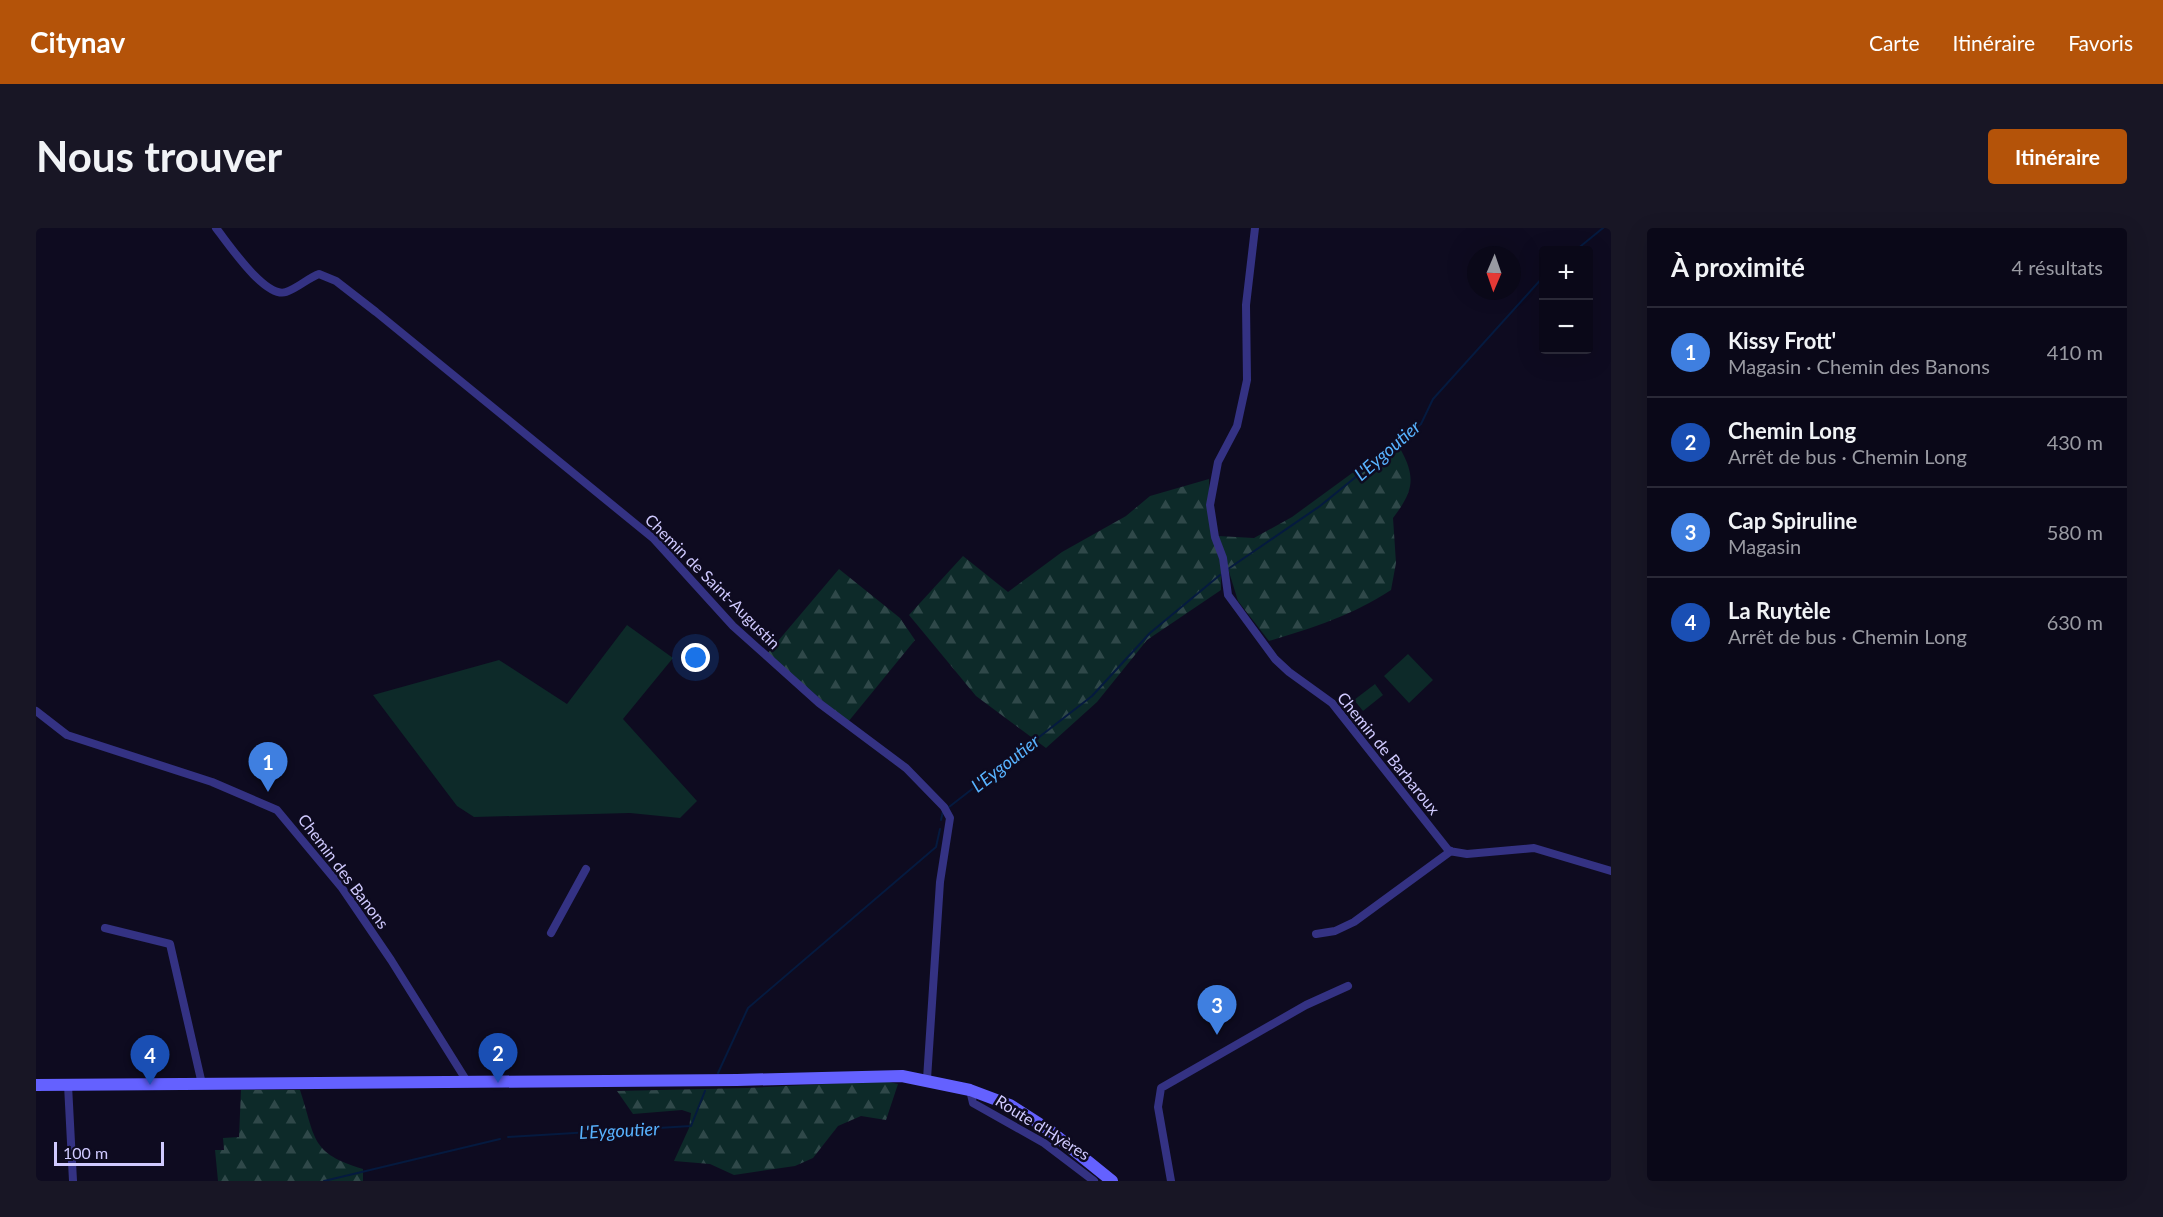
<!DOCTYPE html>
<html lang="fr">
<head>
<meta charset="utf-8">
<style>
  :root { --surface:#0a0818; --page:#181625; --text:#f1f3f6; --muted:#999aa2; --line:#2a2937; --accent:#b45309 }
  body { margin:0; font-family:Lato,sans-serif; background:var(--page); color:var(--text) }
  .controls { position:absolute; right:18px; top:18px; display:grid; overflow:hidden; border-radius:6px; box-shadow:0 6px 24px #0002 }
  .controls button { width:54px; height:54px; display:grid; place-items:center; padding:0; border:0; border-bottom:2px solid var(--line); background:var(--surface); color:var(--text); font:30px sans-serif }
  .compass { position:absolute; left:1431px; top:18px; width:54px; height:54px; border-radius:50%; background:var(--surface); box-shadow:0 6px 24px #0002; rotate:182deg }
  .scale { position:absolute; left:18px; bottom:15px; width:110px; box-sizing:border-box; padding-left:6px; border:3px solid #d0caff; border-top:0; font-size:16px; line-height:21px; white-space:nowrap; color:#d0caff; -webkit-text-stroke:4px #0e0b20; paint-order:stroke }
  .you { position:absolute; left:660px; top:430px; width:21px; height:21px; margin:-15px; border:4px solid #fff; border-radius:50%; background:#1a73e8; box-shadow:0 0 0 9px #1a73e833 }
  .badge { display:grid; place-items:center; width:39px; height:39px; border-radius:50%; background:var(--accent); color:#fff; font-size:20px; font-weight:700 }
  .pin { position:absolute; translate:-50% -50px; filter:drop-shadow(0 2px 3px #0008) }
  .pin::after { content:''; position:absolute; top:32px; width:21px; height:18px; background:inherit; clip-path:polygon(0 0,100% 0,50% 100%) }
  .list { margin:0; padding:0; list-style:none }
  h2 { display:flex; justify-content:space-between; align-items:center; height:78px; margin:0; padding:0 24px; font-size:26px }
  h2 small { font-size:20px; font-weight:400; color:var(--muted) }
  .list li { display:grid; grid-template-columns:39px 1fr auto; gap:18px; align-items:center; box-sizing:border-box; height:90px; padding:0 24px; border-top:2px solid var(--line) }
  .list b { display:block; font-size:22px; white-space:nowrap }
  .list p { margin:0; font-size:20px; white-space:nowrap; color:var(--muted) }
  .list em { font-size:20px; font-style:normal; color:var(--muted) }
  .map { position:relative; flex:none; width:1575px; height:953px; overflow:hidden; border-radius:6px }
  header { display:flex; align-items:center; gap:36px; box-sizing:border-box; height:84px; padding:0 30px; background:var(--accent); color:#fff }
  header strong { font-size:28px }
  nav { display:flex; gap:33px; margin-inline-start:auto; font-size:21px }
  .intro { display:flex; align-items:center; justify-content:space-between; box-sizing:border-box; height:144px; padding:0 36px }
  h1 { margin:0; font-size:42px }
  .button { padding:15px 27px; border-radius:6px; background:var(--accent); color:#fff; font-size:21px; font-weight:700 }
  main { display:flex; gap:36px; padding:0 36px }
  aside { flex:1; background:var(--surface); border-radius:6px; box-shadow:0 6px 24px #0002 }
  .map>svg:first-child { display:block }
  .forest { fill:url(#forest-firs) }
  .pitch { fill:#0d2a29 }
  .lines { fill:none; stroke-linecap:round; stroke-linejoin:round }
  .stream { stroke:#051a3f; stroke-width:2 }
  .minor { stroke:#343283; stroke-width:8 }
  .secondary { stroke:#6461ff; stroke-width:12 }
  .labels { text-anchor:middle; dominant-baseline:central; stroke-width:5; stroke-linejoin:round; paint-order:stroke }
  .street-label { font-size:16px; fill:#d0caff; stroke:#0e0b20 }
  .water-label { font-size:18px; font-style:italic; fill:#58b3ff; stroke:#0e0b20 }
</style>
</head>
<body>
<header>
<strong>Citynav</strong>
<nav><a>Carte</a><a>Itinéraire</a><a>Favoris</a></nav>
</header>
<div class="intro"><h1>Nous trouver</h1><a class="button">Itinéraire</a></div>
<main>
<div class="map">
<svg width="1575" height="953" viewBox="0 0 1575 953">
  <defs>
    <pattern id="forest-firs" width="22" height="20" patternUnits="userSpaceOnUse" patternTransform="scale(1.5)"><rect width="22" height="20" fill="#0d2a29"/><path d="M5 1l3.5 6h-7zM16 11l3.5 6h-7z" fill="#2f4849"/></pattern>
  </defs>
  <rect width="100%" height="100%" fill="#0e0b20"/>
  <path class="forest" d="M 1360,213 C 1379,246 1381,259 1357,290 L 1360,335 L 1355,362 C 1317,387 1277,400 1233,413 L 1202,373 L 1182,308 L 1218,310 L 1256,289 Z
    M 1173,251 L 1174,301 L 1185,336 L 1185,362 L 1111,412 L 1061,474 L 1010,520 L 940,468 L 873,387 L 927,328 L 972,364 L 1026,324 L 1090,288 L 1114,268 Z
    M 803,341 L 864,390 L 879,412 L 812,494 L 731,426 Z
    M 849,853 L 862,856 L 850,892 L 825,888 L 802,898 L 777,930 L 759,938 L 698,947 L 674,936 L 638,933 L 653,900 L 655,885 L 646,882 L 597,886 L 581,863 L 711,860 Z
    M 205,862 L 264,862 C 280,911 274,925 327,941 L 327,953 L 182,953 L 179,922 L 188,922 L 187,910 L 203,909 Z"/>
  <path class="pitch" d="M 591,397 L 637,430 L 587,491 L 661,573 L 644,590 L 594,585 L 438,589 L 421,578 L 337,467 L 463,432 L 531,476 Z
    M 1372,426 L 1397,452 L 1373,475 L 1348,448 Z
    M 1339,456 L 1347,467 L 1327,483 L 1318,472 Z"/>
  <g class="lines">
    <path class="stream" d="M 1540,22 L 1567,0
      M 1192,341 L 1284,278 L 1385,196 L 1397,171 L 1508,48
      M 913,579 L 1056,468 L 1114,405 L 1184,347
      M 905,592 L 907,583
      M 682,845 L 712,780 L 900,619 L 904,601
      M 472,909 L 655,898 L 669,863
      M 288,953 L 464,911"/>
    <path class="minor" d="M 180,0 C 192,15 229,71 250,64 C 262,60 272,50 283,46 L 300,53 L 340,84 L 618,311 L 697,398 L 783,475 L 870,540 L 908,579 L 914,590 L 904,654 L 891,851
      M 1219,0 L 1210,77 L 1211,152 L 1201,198 L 1182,234 L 1174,277 L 1179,309 L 1187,330 L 1192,367 L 1239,431 L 1253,444 L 1296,475 L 1413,623 L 1431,626 L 1498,620 L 1575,643
      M 0,483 L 31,507 L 176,554 L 241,582 L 306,660 L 355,732 L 432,855
      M 69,700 L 134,716 L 166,856
      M 515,705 L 550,641
      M 1280,706 L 1299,703 L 1318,694 L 1415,623
      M 32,857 L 37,953
      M 934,862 L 937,875 L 1008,915 L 1058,953
      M 1135,953 L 1122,879 L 1125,860 L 1270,777 L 1312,758"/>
    <path class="secondary" d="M 0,857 L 701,852 L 866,848 L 934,862 L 974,877 L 1013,902 L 1076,953"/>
  </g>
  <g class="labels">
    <g class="street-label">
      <text transform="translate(677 353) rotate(45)">Chemin de Saint-Augustin</text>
      <text transform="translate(1353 525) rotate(51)">Chemin de Barbaroux</text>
      <text transform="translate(308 643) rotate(53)">Chemin des Banons</text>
      <text transform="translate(1007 899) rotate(32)">Route d'Hyères</text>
    </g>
    <g class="water-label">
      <text transform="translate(1351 222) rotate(-41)">L'Eygoutier</text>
      <text transform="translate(969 535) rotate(-38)">L'Eygoutier</text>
      <text transform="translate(583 902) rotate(-3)">L'Eygoutier</text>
    </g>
  </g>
</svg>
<div class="controls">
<button>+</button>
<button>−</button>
</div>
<svg class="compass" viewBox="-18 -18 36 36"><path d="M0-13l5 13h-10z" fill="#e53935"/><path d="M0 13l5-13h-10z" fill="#999aa2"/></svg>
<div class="scale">100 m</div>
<div class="you"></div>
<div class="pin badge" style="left:232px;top:564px;background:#3f7fe0">1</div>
<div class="pin badge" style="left:462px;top:855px;background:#1a4fb4">2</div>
<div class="pin badge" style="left:1181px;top:807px;background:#3f7fe0">3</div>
<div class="pin badge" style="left:114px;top:857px;background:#1a4fb4">4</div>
</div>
<aside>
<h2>À proximité<small>4 résultats</small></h2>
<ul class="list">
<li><span class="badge" style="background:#3f7fe0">1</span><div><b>Kissy Frott'</b><p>Magasin · Chemin des Banons</p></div><em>410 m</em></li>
<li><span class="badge" style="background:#1a4fb4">2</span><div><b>Chemin Long</b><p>Arrêt de bus · Chemin Long</p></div><em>430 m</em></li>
<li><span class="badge" style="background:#3f7fe0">3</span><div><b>Cap Spiruline</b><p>Magasin</p></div><em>580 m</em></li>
<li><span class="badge" style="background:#1a4fb4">4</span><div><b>La Ruytèle</b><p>Arrêt de bus · Chemin Long</p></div><em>630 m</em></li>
</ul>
</aside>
</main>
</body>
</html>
